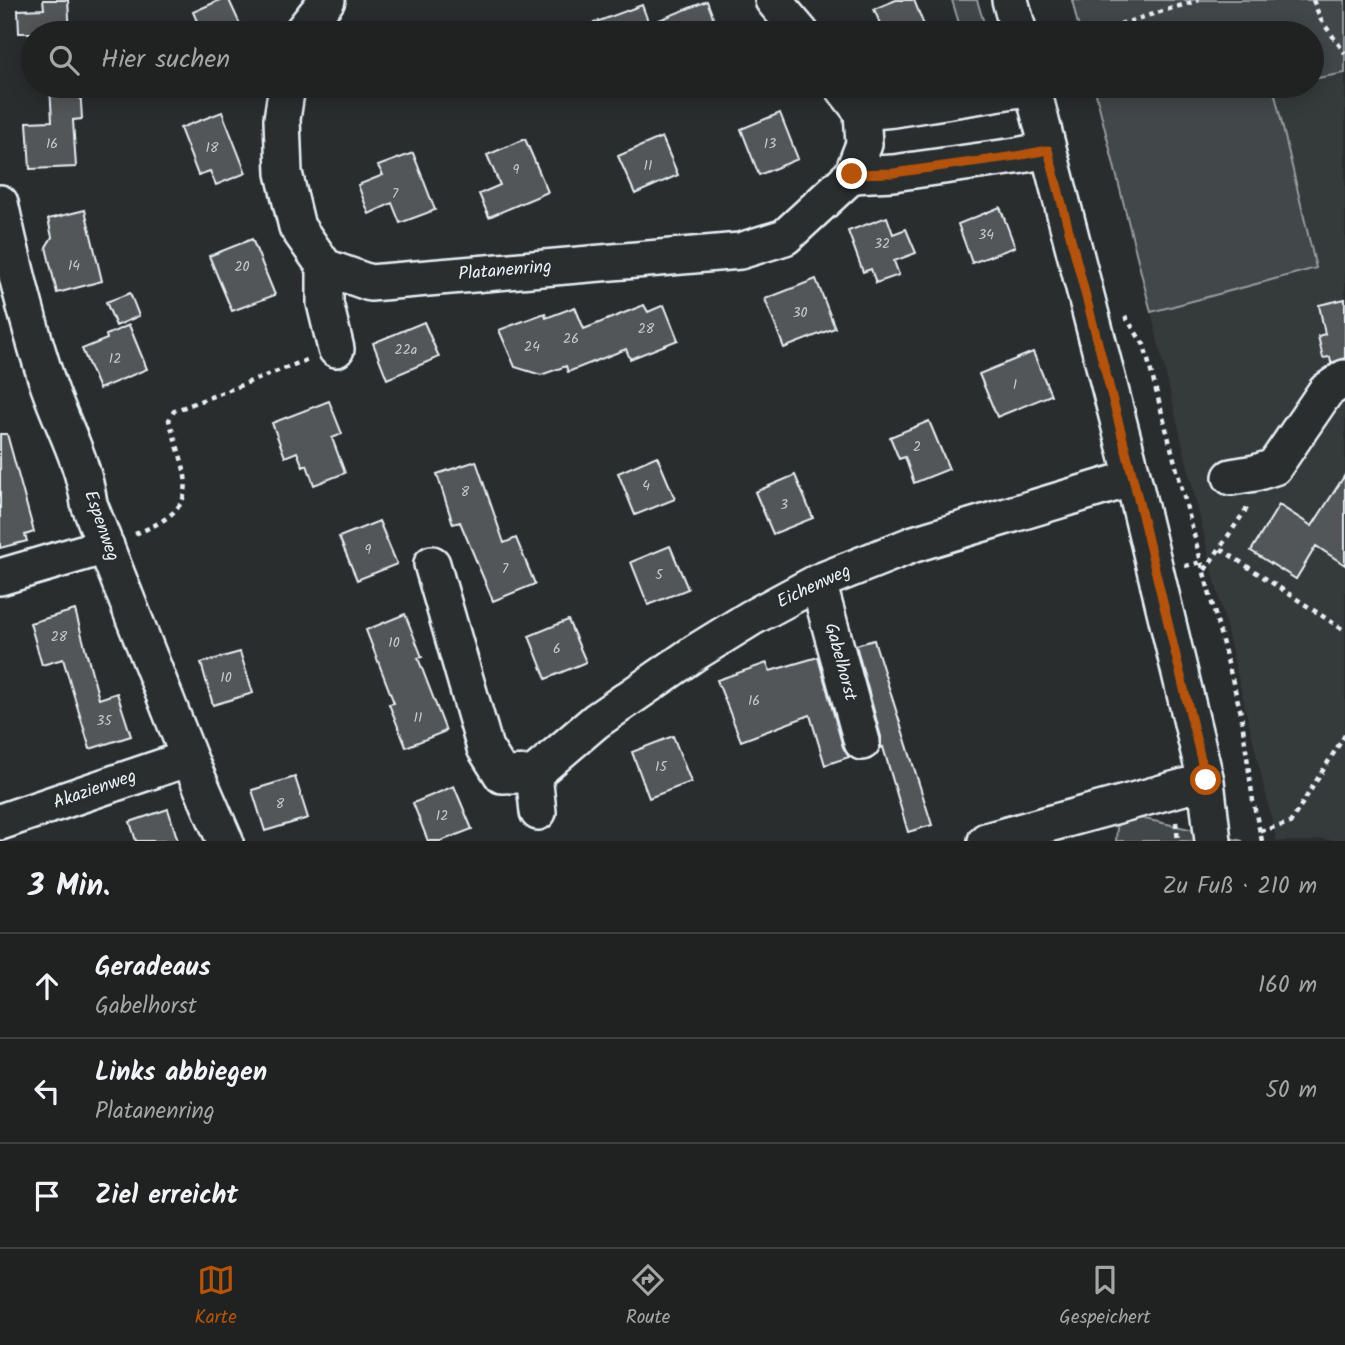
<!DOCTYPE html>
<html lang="de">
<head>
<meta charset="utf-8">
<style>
  :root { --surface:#202222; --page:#2d2f2f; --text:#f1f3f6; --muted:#a2a4a5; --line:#3d3f40; --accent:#b45309 }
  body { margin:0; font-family:Kalam,sans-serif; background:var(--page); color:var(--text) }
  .stop { position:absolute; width:21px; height:21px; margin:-16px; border:5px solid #b45309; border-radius:50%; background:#fff }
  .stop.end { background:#b45309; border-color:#fff; box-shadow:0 2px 7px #0008 }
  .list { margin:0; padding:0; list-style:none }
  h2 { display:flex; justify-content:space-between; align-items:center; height:91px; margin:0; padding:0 28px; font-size:30px }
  h2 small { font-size:23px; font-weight:400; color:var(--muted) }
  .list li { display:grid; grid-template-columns:46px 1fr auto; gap:21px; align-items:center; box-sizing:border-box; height:105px; padding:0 28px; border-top:2px solid var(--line) }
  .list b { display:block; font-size:26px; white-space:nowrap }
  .list p { margin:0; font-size:23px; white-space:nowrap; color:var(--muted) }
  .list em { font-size:23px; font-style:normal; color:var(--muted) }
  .icon { flex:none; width:38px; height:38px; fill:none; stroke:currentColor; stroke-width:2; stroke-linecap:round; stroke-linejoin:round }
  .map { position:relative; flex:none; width:1345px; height:841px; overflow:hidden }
  .search { position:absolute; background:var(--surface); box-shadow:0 4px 18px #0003; left:21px; right:21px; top:21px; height:77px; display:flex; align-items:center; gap:18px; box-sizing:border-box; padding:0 24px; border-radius:38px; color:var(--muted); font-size:26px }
  .sheet { height:406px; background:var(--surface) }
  nav { display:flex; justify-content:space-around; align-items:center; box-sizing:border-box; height:98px; border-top:2px solid var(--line); background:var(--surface); font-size:19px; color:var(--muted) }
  nav a { display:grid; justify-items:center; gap:4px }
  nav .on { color:var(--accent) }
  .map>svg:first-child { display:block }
  .built { fill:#363a3b }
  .green { fill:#424648; stroke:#959ca0; stroke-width:2 }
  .building { fill:#535759; stroke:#e8f1f8; stroke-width:2 }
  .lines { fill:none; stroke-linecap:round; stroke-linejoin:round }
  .minor-casing { stroke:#e8f1f8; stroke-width:40 }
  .path { stroke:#e8f1f8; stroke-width:4.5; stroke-dasharray:5 5; stroke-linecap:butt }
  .minor { stroke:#2a2d2e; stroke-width:35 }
  .route { stroke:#b45309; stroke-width:9 }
  .labels { text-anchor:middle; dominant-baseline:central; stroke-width:6; stroke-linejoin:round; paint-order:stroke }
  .number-label { font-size:14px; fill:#c3cad0 }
  .street-label { font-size:18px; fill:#e8f1f8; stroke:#2a2d2e }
</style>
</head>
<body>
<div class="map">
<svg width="1345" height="841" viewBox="0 0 1345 841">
  <rect width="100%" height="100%" fill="#2a2d2e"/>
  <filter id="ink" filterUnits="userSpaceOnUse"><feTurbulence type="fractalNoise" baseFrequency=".0143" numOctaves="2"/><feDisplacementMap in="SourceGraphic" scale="14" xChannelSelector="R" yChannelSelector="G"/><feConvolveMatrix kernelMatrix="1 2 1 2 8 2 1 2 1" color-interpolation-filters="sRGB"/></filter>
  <g filter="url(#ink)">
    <path class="built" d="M 1345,73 L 1345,841 L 1321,839 L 1311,841 L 1277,841 L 1151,312 L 1316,268 L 1273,86 L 1312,86 L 1312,79 Z"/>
    <path class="green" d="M 952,0 L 977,0 L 987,33 L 962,33 Z
      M 1072,0 L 1345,0 L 1345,73 L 1312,79 L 1312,33 L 1080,33 Z
      M 1094,86 L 1273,86 L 1316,268 L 1151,312 Z
      M 1118,813 L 1243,841 L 1116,841 Z"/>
    <path class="building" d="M 43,0 L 68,0 L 70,33 L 19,33 L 18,10 L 44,9 Z
      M 220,0 L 229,0 L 244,33 L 202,33 L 193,12 Z
      M 896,0 L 914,0 L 927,33 L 884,33 L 874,9 Z
      M 707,1 L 719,33 L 573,33 L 572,31 L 642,5 L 649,24 Z
      M 50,86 L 80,86 L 82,119 L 73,120 L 76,167 L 30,169 L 27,122 L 52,121 Z
      M 222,112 L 246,173 L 216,185 L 210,171 L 198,175 L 180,128 Z
      M 780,113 L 798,159 L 759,175 L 741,129 Z
      M 662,137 L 678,175 L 635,194 L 618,156 Z
      M 525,139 L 548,192 L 489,217 L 479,194 L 500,185 L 487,155 Z
      M 413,153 L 435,210 L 400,223 L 392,203 L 369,214 L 358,185 L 383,175 L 378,166 Z
      M 1000,207 L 1015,247 L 972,263 L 958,224 Z
      M 85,210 L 102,281 L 57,293 L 46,247 L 52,237 L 48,219 Z
      M 887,217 L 893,234 L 906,229 L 916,253 L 894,261 L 899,275 L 876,283 L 871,269 L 863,272 L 848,231 Z
      M 252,239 L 275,295 L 232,311 L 209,256 Z
      M 816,279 L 835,328 L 784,348 L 765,299 Z
      M 130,293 L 139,316 L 116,326 L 106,302 Z
      M 1345,299 L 1345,358 L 1331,363 L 1330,357 L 1323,358 L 1318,336 L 1325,334 L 1319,305 Z
      M 644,305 L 648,312 L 664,305 L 678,340 L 630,359 L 626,349 L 568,372 L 566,366 L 541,375 L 515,367 L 499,330 L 545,313 L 546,318 L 575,307 L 584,329 Z
      M 424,322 L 439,357 L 387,379 L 373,343 Z
      M 129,325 L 147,369 L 99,389 L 82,349 L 107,339 L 106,335 Z
      M 1033,352 L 1051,395 L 997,417 L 979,374 Z
      M 329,401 L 342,434 L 332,438 L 345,473 L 314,485 L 307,465 L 303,467 L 297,452 L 285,457 L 272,423 Z
      M 929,421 L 949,469 L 914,483 L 905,457 L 899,459 L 890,437 Z
      M 0,434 L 7,434 L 34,532 L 25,535 L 27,541 L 0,548 Z
      M 657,456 L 675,499 L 635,515 L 618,473 Z
      M 476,461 L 504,543 L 516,538 L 535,584 L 493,601 L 460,522 L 453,524 L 437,474 Z
      M 795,475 L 813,518 L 773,534 L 755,492 Z
      M 1345,475 L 1345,565 L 1316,546 L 1296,579 L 1251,551 L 1279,505 L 1312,526 Z
      M 379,521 L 397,564 L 357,580 L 339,537 Z
      M 670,546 L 688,589 L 648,605 L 631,562 Z
      M 75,610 L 99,699 L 117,693 L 131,736 L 90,749 L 63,659 L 42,665 L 30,623 Z
      M 405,614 L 422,657 L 418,658 L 446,731 L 406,747 L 389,704 L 394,703 L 366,630 Z
      M 568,620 L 586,662 L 546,679 L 529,636 Z
      M 874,640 L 932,825 L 908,832 L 883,747 L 881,748 L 881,737 L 856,645 Z
      M 240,652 L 253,693 L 213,705 L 201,663 Z
      M 818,657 L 843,747 L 849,757 L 825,765 L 810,715 L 741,741 L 717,680 L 767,663 L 770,671 Z
      M 673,736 L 691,782 L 649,798 L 632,752 Z
      M 295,777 L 308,818 L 265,831 L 252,790 Z
      M 454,786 L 472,829 L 441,841 L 428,841 L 413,803 Z
      M 168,809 L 178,841 L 136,841 L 130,822 Z"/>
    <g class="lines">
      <g class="minor-casing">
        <path id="minor" d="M 773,0 L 801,33
          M 1010,0 L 1019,33
          M 301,33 L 327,0
          M 287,86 L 282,119 L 284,173 L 297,227 L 325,267 L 370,283 L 740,251 L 785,237 L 852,175 L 864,144 L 862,112 L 842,86
          M 1032,86 L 1133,478 L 1206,781 L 1213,841
          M 862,112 L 894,109 L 1032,87
          M 852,175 L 893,173 L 1016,156 L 1047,150
          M 0,203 C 13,262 27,321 46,378 C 60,422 83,458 89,504 L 189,758 L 225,841
          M 325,267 L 325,303 L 336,349
          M 1231,477 L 1255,473 L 1274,467 L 1326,391 L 1345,378
          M 432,564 L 485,748 L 502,775 L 534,774 L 596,721 L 696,652 L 751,618 L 818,582 L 914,544 L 1133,478
          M 0,577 L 106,546
          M 818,582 L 862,742
          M 534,774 L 538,812
          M 0,822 L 189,758
          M 986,841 L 1206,781"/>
      </g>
      <path class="path" d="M 1313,0 L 1321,20 L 1345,53
        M 1091,33 L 1199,0
        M 1125,316 L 1144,345 L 1241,713 L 1253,801 L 1262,841
        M 135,534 C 206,506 187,480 169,420 L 174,411 L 309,359
        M 1221,549 L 1345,631
        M 1185,566 L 1202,562
        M 1205,570 L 1249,505
        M 1176,822 L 1178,841
        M 1260,831 L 1290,823 L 1345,735"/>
      <use href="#minor" class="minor"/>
    </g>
  </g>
  <g class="lines" filter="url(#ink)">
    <path class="route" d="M 852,174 L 893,173 L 1016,156 L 1048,150 L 1133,478 L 1206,780"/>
  </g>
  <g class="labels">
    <g class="number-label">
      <text x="52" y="144">16</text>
      <text x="770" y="144">13</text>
      <text x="212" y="148">18</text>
      <text x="648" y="166">11</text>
      <text x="516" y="170">9</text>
      <text x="395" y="194">7</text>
      <text x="986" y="235">34</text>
      <text x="882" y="244">32</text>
      <text x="74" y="266">14</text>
      <text x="242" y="267">20</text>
      <text x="800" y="313">30</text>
      <text x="646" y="329">28</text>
      <text x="571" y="339">26</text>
      <text x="532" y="347">24</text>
      <text x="406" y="350">22a</text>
      <text x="115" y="359">12</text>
      <text x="1015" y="385">1</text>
      <text x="917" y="447">2</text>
      <text x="646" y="486">4</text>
      <text x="465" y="492">8</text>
      <text x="784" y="505">3</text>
      <text x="368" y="550">9</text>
      <text x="505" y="569">7</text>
      <text x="659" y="575">5</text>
      <text x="59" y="637">28</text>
      <text x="394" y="643">10</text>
      <text x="557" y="649">6</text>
      <text x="226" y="678">10</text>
      <text x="754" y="701">16</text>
      <text x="418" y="718">11</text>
      <text x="104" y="721">35</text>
      <text x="661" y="767">15</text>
      <text x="280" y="804">8</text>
      <text x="442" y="816">12</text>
    </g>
    <g class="street-label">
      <text transform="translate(505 271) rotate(-5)">Platanenring</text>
      <text transform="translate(101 526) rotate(71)">Espenweg</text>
      <text transform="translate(814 587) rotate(-25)">Eichenweg</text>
      <text transform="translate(840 662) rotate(75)">Gabelhorst</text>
      <text transform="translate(95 790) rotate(-19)">Akazienweg</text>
    </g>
  </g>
</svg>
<div class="stop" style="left:1206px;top:780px"></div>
<div class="stop end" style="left:852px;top:174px"></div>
<div class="search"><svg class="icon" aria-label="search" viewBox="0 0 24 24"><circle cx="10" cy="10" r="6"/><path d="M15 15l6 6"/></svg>Hier suchen</div>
</div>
<section class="sheet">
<h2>3 Min.<small>Zu Fuß · 210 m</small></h2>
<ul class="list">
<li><svg class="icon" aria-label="ahead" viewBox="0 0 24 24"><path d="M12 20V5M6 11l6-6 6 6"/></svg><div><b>Geradeaus</b><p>Gabelhorst</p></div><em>160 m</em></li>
<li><svg class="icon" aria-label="left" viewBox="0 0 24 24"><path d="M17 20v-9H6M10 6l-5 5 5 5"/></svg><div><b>Links abbiegen</b><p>Platanenring</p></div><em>50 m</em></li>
<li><svg class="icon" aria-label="arrive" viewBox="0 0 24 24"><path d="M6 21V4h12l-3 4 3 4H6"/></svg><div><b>Ziel erreicht</b></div></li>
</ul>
</section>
<nav>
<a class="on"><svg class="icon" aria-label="map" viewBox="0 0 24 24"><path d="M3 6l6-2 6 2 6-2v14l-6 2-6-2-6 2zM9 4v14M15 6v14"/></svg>Karte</a>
<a><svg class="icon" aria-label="directions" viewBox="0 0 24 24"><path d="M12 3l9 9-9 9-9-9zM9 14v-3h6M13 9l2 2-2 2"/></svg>Route</a>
<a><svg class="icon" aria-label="saved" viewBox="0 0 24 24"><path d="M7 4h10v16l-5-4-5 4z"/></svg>Gespeichert</a>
</nav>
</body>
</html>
